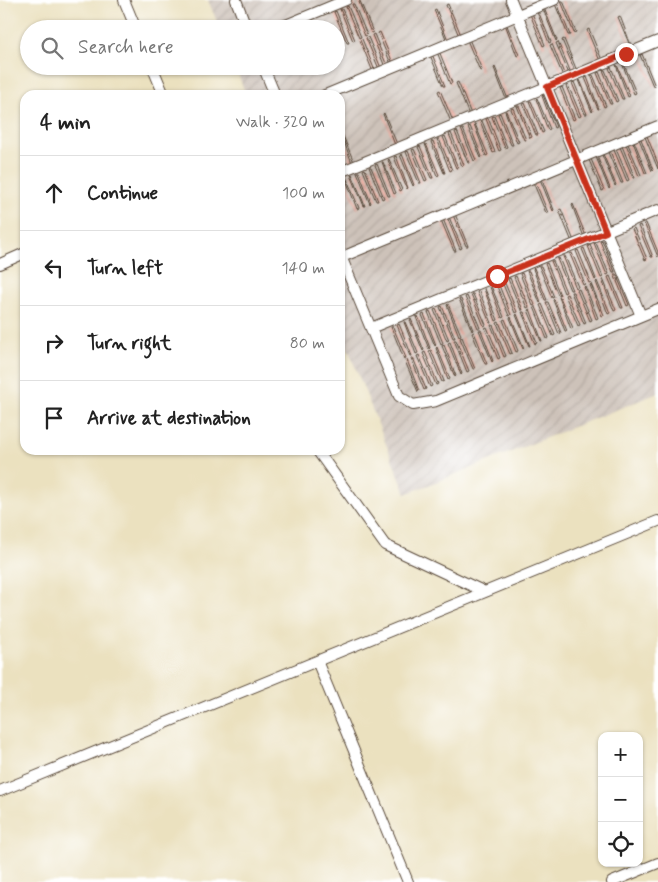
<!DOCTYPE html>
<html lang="en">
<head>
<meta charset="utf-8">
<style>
  :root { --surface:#fff; --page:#f6f6f6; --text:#222; --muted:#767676; --line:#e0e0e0 }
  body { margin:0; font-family:Mynerve,sans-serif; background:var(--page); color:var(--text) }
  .controls { position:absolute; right:15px; bottom:15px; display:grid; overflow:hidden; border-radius:10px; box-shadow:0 1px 4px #0004 }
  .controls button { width:45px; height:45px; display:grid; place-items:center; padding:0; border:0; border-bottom:1px solid var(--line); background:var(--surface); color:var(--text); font:25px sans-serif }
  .stop { position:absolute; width:15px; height:15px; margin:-11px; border:4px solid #c8321e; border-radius:50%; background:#fff }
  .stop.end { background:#c8321e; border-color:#fff; box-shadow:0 1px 5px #0008 }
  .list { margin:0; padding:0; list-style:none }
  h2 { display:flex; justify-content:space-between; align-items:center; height:65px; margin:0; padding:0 20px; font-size:21px }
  h2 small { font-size:16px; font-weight:400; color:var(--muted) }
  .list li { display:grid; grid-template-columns:32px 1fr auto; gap:15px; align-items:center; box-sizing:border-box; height:75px; padding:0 20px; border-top:1px solid var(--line) }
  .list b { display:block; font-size:19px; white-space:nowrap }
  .list em { font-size:16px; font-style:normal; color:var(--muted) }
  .icon { flex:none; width:28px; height:28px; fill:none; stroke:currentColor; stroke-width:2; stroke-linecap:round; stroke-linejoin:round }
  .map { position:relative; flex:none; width:658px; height:882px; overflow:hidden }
  .search { position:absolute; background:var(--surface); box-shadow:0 1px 4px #0004; left:20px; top:20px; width:325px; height:55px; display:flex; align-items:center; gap:12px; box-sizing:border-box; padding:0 18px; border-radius:28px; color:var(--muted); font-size:19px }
  .panel { position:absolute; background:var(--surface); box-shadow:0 1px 4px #0004; left:20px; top:90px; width:325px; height:365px; border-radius:15px }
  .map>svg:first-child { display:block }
  .industrial { fill:url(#industrial-furrows) }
  .building { fill:url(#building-back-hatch) }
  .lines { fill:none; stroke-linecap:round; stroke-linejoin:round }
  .minor-casing { stroke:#554536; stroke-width:12 }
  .minor { stroke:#fff; stroke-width:10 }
  .route { stroke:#c8321e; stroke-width:6 }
</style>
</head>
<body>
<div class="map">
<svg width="658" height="882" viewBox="0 0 658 882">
  <defs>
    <pattern id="industrial-furrows" width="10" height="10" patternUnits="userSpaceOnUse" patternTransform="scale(1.25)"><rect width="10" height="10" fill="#cdc2b9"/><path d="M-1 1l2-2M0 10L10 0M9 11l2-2" fill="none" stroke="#b1a79f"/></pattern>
    <pattern id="building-back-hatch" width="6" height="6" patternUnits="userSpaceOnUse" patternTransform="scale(1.25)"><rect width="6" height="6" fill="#efa99b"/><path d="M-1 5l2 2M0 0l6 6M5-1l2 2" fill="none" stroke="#c38a7e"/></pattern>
  </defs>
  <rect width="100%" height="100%" fill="#fff"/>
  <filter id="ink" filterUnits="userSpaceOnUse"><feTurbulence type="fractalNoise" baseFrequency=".02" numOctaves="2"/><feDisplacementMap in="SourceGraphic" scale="10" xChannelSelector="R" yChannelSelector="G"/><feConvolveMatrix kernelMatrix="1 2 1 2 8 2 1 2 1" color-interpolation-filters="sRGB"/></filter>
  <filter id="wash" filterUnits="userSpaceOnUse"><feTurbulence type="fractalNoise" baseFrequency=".0096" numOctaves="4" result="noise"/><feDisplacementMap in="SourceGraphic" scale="20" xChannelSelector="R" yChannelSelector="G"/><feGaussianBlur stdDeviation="1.12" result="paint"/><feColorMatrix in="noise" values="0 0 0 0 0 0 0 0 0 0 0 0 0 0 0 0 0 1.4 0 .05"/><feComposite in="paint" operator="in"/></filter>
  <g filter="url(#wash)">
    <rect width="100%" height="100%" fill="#ebe1bf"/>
    <path class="industrial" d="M 208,0 L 658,0 L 658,393 L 406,494 L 340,329 L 340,95 L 246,95 L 235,66 L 336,66 L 336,29 L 220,29 Z"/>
    <g id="blocks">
      <path class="building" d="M 360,1 L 373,32 L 371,33 L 359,2 Z
        M 561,1 L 563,1 L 576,32 L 574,33 Z
        M 557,3 L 570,35 L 568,35 L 555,4 Z
        M 352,4 L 354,4 L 367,35 L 365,36 Z
        M 448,4 L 461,35 L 459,36 L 446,5 Z
        M 348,6 L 361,37 L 359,38 L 346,7 Z
        M 544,8 L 557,40 L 556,41 L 543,9 Z
        M 340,9 L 342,9 L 355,40 L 353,41 Z
        M 436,9 L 448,40 L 447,41 L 434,10 Z
        M 336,11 L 349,43 L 347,43 L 334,12 Z
        M 538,11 L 551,42 L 549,43 L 537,12 Z
        M 532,13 L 545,45 L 543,46 L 530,14 Z
        M 620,16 L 632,48 L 631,48 L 618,17 Z
        M 506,23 L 519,55 L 517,56 L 505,24 Z
        M 589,29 L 602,60 L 600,61 L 587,30 Z
        M 380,32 L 393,63 L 391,64 L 378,33 Z
        M 374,34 L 387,66 L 385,67 L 372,35 Z
        M 368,37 L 381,68 L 379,69 L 366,38 Z
        M 362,39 L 375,71 L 373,72 L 360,40 Z
        M 469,39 L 482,70 L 480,71 L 467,40 Z
        M 564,39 L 577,71 L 575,71 L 562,40 Z
        M 558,42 L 571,73 L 569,74 L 556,43 Z
        M 552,44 L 565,76 L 563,76 L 550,45 Z
        M 439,51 L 452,83 L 450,84 L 437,52 Z
        M 432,54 L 445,86 L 443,86 L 430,55 Z
        M 642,54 L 655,86 L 653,86 L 640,55 Z
        M 623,62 L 636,93 L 634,94 L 622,63 Z
        M 616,65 L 617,65 L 630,96 L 628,97 Z
        M 495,67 L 508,99 L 506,99 L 494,68 Z
        M 611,67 L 624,99 L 622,99 L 609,68 Z
        M 603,70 L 605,70 L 618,101 L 616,102 Z
        M 599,72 L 612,104 L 610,104 L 597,73 Z
        M 591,75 L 593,75 L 606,106 L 604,107 Z
        M 587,77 L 599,109 L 598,109 L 585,78 Z
        M 579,80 L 580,80 L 593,111 L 592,112 Z
        M 458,82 L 471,114 L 469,115 L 456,83 Z
        M 574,82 L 587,114 L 585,114 L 572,83 Z
        M 568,85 L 581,116 L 579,117 L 566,86 Z
        M 562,87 L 575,119 L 573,120 L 560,88 Z
        M 440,90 L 453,121 L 451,122 L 438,91 Z
        M 543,95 L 556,127 L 554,128 L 542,96 Z
        M 537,98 L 550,129 L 548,130 L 536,99 Z
        M 529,101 L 531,101 L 544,132 L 542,133 Z
        M 525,103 L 538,135 L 536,135 L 523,104 Z
        M 517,106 L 519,106 L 532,137 L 530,138 Z
        M 513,108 L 526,140 L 524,140 L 511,109 Z
        M 505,111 L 506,111 L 519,142 L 517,143 Z
        M 384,113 L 397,144 L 395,145 L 383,114 Z
        M 500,113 L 513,145 L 511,145 L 498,114 Z
        M 494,116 L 507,147 L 505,148 L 492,117 Z
        M 488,118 L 501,150 L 499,151 L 486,119 Z
        M 480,121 L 482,121 L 495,152 L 493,153 Z
        M 474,124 L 475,124 L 488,155 L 486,156 Z
        M 470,126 L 482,157 L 481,158 L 468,127 Z
        M 461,129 L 463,129 L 476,160 L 474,161 Z
        M 340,131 L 341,131 L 354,162 L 352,163 Z
        M 457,131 L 470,163 L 468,163 L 455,132 Z
        M 451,133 L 464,165 L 462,166 L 449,134 Z
        M 445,136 L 458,168 L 456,168 L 443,137 Z
        M 647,136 L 658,164 L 658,169 L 645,137 Z
        M 437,139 L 439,139 L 452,170 L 450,171 Z
        M 639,139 L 641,139 L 653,170 L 652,171 Z
        M 433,141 L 445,173 L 444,173 L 431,142 Z
        M 634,141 L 647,173 L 645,173 L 633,142 Z
        M 425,144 L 426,144 L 439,175 L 437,176 Z
        M 626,144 L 628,144 L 641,175 L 639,176 Z
        M 420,146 L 433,178 L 431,178 L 418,147 Z
        M 622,146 L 635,178 L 633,178 L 620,147 Z
        M 414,149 L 427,180 L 425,181 L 412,150 Z
        M 616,149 L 629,180 L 627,181 L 614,150 Z
        M 408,151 L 421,183 L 419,183 L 406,152 Z
        M 610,151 L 623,183 L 621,183 L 608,152 Z
        M 402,154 L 414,185 L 413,186 L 400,155 Z
        M 603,154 L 616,185 L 615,186 L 602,155 Z
        M 396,156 L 408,188 L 407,189 L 394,157 Z
        M 597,156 L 610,188 L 609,189 L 596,157 Z
        M 389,159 L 402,190 L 400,191 L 388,160 Z
        M 591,159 L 604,190 L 602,191 L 589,160 Z
        M 382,162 L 383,162 L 396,193 L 394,194 Z
        M 377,164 L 390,196 L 388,196 L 375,165 Z
        M 369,167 L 371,167 L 384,198 L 382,199 Z
        M 365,169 L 378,201 L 376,201 L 363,170 Z
        M 357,172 L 359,172 L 371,203 L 370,204 Z
        M 352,174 L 365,206 L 364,206 L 351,175 Z
        M 345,177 L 346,177 L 359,208 L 357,209 Z
        M 540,179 L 542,179 L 554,210 L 553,211 Z
        M 535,181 L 548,213 L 546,213 L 533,182 Z
        M 573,204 L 586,236 L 584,237 L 572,205 Z
        M 561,209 L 574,241 L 572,242 L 559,210 Z
        M 455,214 L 468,246 L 466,246 L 453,215 Z
        M 447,217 L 449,217 L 462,248 L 460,249 Z
        M 443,219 L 456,251 L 454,251 L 441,220 Z
        M 644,223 L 646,223 L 658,252 L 658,257 Z
        M 640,225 L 653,257 L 651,257 L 638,226 Z
        M 634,228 L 647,259 L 645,260 L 632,229 Z
        M 602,240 L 615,272 L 613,272 L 600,241 Z
        M 594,243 L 596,243 L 609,274 L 607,275 Z
        M 590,245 L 603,277 L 601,278 L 588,246 Z
        M 584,248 L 596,279 L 595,280 L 582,249 Z
        M 578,250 L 591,282 L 589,283 L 576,251 Z
        M 572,253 L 585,284 L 583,285 L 570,254 Z
        M 563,256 L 565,256 L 578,287 L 576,288 Z
        M 559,258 L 572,290 L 570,290 L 557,259 Z
        M 551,261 L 553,261 L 566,292 L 564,293 Z
        M 547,263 L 560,295 L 558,295 L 545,264 Z
        M 539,266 L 541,266 L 554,297 L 552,298 Z
        M 534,268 L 547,300 L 545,300 L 533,269 Z
        M 527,271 L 529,271 L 541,302 L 540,303 Z
        M 522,273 L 535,305 L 533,306 L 520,274 Z
        M 614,274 L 616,274 L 629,305 L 627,306 Z
        M 516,276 L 529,307 L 527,308 L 514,277 Z
        M 610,276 L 623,308 L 621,308 L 608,277 Z
        M 510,278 L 523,310 L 521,310 L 508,279 Z
        M 603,279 L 616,310 L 614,311 L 602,280 Z
        M 504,281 L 517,312 L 515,313 L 502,282 Z
        M 597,281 L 610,313 L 608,314 L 596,282 Z
        M 498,283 L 511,315 L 509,316 L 496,284 Z
        M 591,284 L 604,315 L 602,316 L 590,285 Z
        M 491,286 L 504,317 L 502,318 L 490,287 Z
        M 585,286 L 598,318 L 596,319 L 584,287 Z
        M 484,289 L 485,289 L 498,320 L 496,321 Z
        M 579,289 L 592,320 L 590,321 L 577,290 Z
        M 479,291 L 492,323 L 490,323 L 477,292 Z
        M 571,292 L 573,292 L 586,323 L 584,324 Z
        M 471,294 L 473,294 L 486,325 L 484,326 Z
        M 567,294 L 580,325 L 578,326 L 565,295 Z
        M 467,296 L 480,328 L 478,328 L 465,297 Z
        M 559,297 L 560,297 L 573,328 L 571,329 Z
        M 459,299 L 461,299 L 473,330 L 472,331 Z
        M 554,299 L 567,331 L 565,331 L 553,300 Z
        M 546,302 L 548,302 L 561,333 L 559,334 Z
        M 448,304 L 461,335 L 459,336 L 447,305 Z
        M 542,304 L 555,335 L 553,336 L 540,305 Z
        M 442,306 L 455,338 L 453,338 L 440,307 Z
        M 534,307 L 536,307 L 549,338 L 547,339 Z
        M 436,309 L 449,340 L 447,341 L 434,310 Z
        M 530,309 L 542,341 L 541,341 L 528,310 Z
        M 430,311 L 443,343 L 441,344 L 428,312 Z
        M 522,312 L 524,312 L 537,343 L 535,344 Z
        M 424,314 L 436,345 L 435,346 L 422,315 Z
        M 517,314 L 530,346 L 529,346 L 516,315 Z
        M 418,316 L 430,348 L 429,349 L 416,317 Z
        M 511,317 L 524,348 L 523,349 L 510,318 Z
        M 411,319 L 424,350 L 423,351 L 410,320 Z
        M 505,319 L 518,351 L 516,352 L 503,320 Z
        M 404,322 L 405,322 L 418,353 L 416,354 Z
        M 499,322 L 512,353 L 510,354 L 497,323 Z
        M 399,324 L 412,356 L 410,356 L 397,325 Z
        M 491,325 L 493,325 L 506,356 L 504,357 Z
        M 391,327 L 393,327 L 406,358 L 404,359 Z
        M 487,327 L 500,358 L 498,359 L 485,328 Z
        M 479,330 L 481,330 L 493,361 L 492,362 Z
        M 474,332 L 487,364 L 485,364 L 472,333 Z
        M 462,337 L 475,369 L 473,369 L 460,338 Z
        M 454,340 L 456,340 L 469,371 L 467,372 Z
        M 450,342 L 462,374 L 461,375 L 448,343 Z
        M 444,345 L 456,376 L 455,377 L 442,346 Z
        M 437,347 L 450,379 L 448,380 L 436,348 Z
        M 431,350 L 444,381 L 442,382 L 429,351 Z
        M 425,352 L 438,384 L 436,385 L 423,353 Z
        M 419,355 L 432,386 L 430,387 L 417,356 Z
        M 411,358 L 413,358 L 426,389 L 424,390 Z
        M 407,360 L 419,391 L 418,392 L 405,361 Z"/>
    </g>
  </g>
  <g filter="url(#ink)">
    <use href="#blocks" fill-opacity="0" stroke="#554536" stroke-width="1"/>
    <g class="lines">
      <g class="minor-casing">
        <path id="minor" d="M 124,0 L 136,29
          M 236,0 L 247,29
          M 511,0 L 641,316
          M 276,29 L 346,0
          M 152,66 L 164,95
          M 263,66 L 275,95
          M 325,95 L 554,0
          M 340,172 L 658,41
          M 340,254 L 399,396 L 413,405 L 436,401 L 658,309
          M 342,257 L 658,126
          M 0,264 L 25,253
          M 371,328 L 658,210
          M 317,450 L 385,545 L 485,592
          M 317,661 L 408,882
          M 0,791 L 658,521
          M 612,882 L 658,863"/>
      </g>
      <use href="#minor" class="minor"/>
    </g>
  </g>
  <g class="lines" filter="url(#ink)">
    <path class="route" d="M 497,276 L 606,232 L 547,87 L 626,54"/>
  </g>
</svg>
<div class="controls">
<button>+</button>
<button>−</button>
<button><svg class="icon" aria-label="locate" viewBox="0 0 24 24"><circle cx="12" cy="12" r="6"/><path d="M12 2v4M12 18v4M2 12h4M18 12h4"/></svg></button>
</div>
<div class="stop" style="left:497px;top:276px"></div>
<div class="stop end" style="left:626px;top:54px"></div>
<div class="search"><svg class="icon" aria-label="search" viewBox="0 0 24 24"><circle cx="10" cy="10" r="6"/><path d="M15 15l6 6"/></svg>Search here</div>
<section class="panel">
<h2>4 min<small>Walk · 320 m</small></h2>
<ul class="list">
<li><svg class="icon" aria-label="ahead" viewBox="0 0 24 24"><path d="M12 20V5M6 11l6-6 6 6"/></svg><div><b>Continue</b></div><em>100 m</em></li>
<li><svg class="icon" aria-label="left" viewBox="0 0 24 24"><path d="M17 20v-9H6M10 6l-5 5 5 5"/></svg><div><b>Turn left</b></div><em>140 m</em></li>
<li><svg class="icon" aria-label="right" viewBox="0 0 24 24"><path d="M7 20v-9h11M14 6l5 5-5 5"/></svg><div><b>Turn right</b></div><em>80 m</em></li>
<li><svg class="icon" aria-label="arrive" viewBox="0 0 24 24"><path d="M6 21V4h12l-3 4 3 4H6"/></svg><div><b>Arrive at destination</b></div></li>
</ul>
</section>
</div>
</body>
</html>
